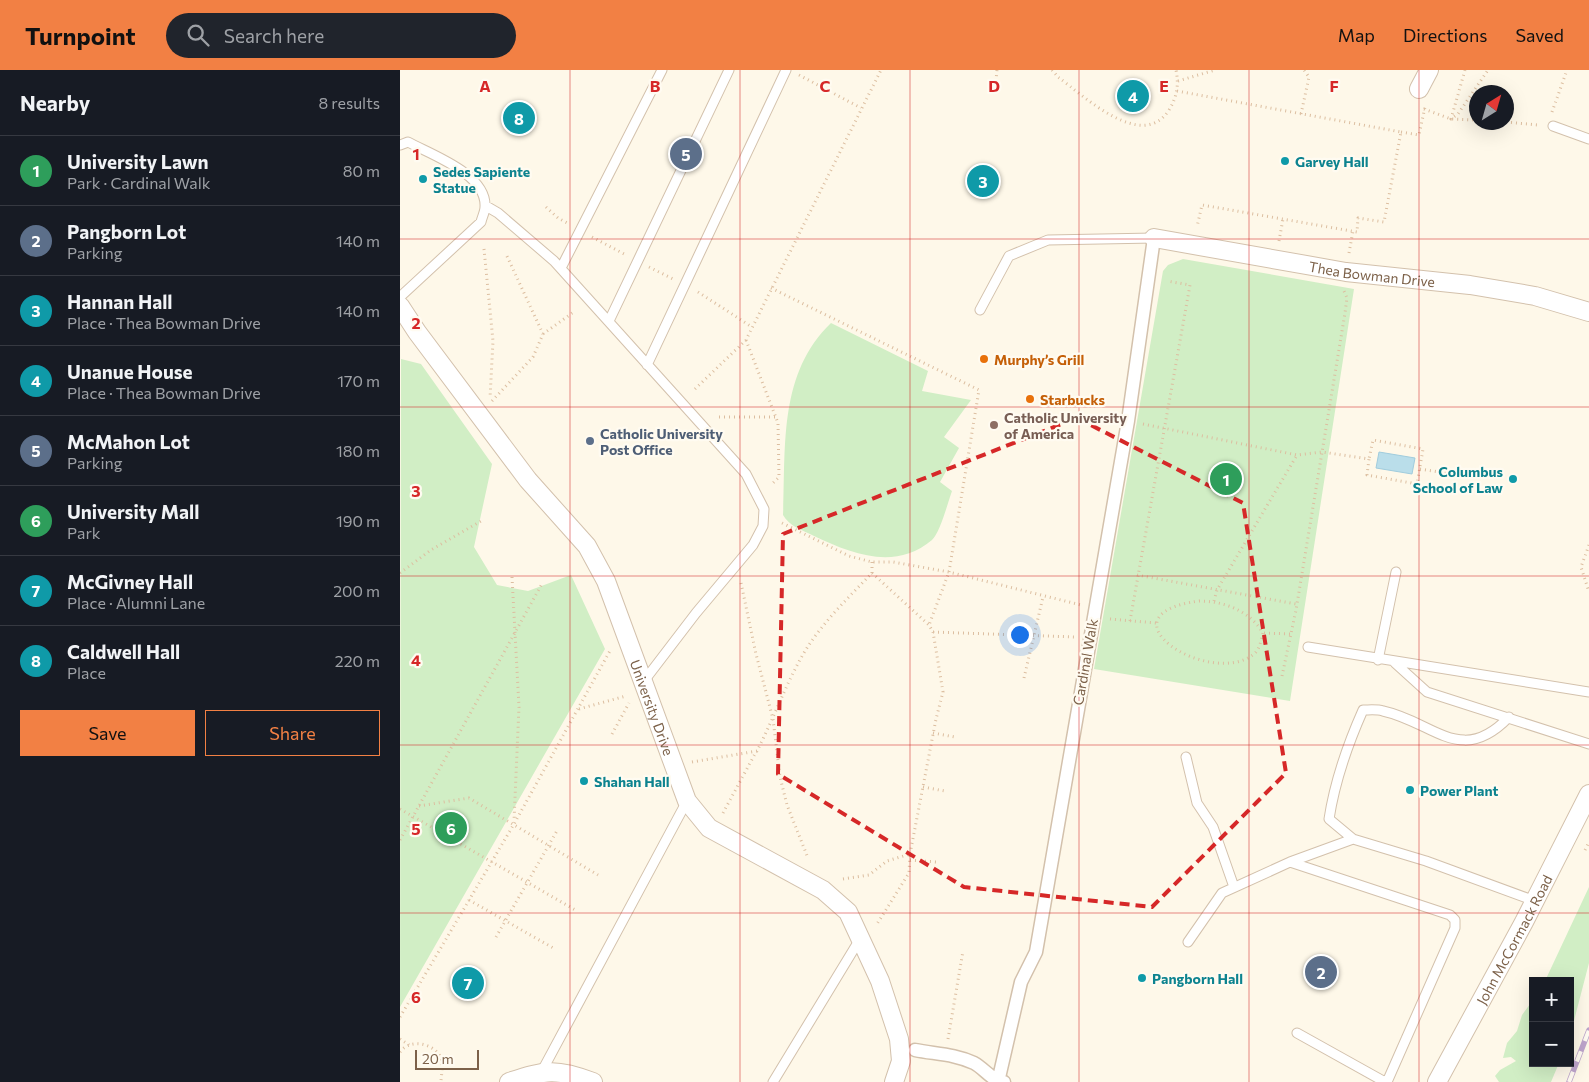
<!DOCTYPE html>
<html lang="en">
<head>
<meta charset="utf-8">
<style>
  :root { --surface:#171b24; --page:#20242c; --text:#f1f3f6; --muted:#9ea1a6; --line:#363941; --accent:#f28044 }
  body { margin:0; font-family:Commissioner,sans-serif; background:var(--page); color:var(--text) }
  .controls { position:absolute; right:15px; bottom:15px; display:grid; overflow:hidden; border-radius:0px; box-shadow:0 5px 20px #0002 }
  .controls button { width:45px; height:45px; display:grid; place-items:center; padding:0; border:0; border-bottom:1px solid var(--line); background:var(--surface); color:var(--text); font:25px sans-serif }
  .compass { position:absolute; left:1069px; top:15px; width:45px; height:45px; border-radius:50%; background:var(--surface); box-shadow:0 5px 20px #0002; rotate:37deg }
  .scale { position:absolute; left:15px; bottom:12px; width:64px; box-sizing:border-box; padding-left:5px; border:2px solid #7c6149; border-top:0; font-size:14px; line-height:18px; white-space:nowrap; color:#7c6149; -webkit-text-stroke:4px #fffbf1; paint-order:stroke }
  .you { position:absolute; left:619px; top:564px; width:18px; height:18px; margin:-12px; border:4px solid #fff; border-radius:50%; background:#1a73e8; box-shadow:0 0 0 8px #1a73e833 }
  .badge { display:grid; place-items:center; width:32px; height:32px; border-radius:50%; background:var(--accent); color:#fff; font-size:16px; font-weight:700 }
  .pin { position:absolute; translate:-50% -50%; border:2px solid #fff; box-shadow:0 1px 5px #0006 }
  .list { margin:0; padding:0; list-style:none }
  h2 { display:flex; justify-content:space-between; align-items:center; height:65px; margin:0; padding:0 20px; font-size:21px }
  h2 small { font-size:16px; font-weight:400; color:var(--muted) }
  .list li { display:grid; grid-template-columns:32px 1fr auto; gap:15px; align-items:center; box-sizing:border-box; height:70px; padding:0 20px; border-top:1px solid var(--line) }
  .list b { display:block; font-size:19px; white-space:nowrap }
  .list p { margin:0; font-size:16px; white-space:nowrap; color:var(--muted) }
  .list em { font-size:16px; font-style:normal; color:var(--muted) }
  .actions { display:flex; gap:10px; padding:15px 20px }
  .actions a { flex:1; padding:11px 0; border:1px solid var(--accent); border-radius:0px; text-align:center; font-size:18px; color:var(--accent) }
  .actions .main { background:var(--accent); color:#111 }
  .icon { flex:none; width:28px; height:28px; fill:none; stroke:currentColor; stroke-width:2; stroke-linecap:round; stroke-linejoin:round }
  .map { position:relative; flex:none; width:1189px; height:1012px; overflow:hidden }
  header { display:flex; align-items:center; gap:30px; box-sizing:border-box; height:70px; padding:0 25px; background:var(--accent); color:#111 }
  header strong { font-size:24px }
  nav { display:flex; gap:28px; margin-inline-start:auto; font-size:18px }
  .search { width:350px; height:45px; background:var(--page); display:flex; align-items:center; gap:12px; box-sizing:border-box; padding:0 18px; border-radius:28px; color:var(--muted); font-size:19px }
  main { display:flex }
  aside { flex:1; background:var(--surface) }
  .map>svg:first-child { display:block }
  .green { fill:#d1eec5 }
  .water { fill:#badeea; stroke:#a0ccdd }
  .lines { fill:none; stroke-linecap:round; stroke-linejoin:round }
  .service-casing { stroke:#d3c1ac; stroke-width:11 }
  .pedestrian-casing { stroke:#d3c1ac; stroke-width:15 }
  .minor-casing { stroke:#d3c1ac; stroke-width:20 }
  .path { stroke:#dcbea0; stroke-width:3; stroke-dasharray:1 4; stroke-linecap:butt }
  .service { stroke:#fff; stroke-width:9 }
  .pedestrian { stroke:#fff; stroke-width:12 }
  .minor { stroke:#fff; stroke-width:18 }
  .rail-casing { stroke:#bda4cb; stroke-width:5.5 }
  .rail { stroke:#fffbf1; stroke-width:4; stroke-dasharray:11; stroke-linecap:butt }
  .marked { fill:none; stroke:#d62828; stroke-width:4; stroke-dasharray:10 6; stroke-linejoin:round }
  .grid { fill:none; stroke:#d62828; stroke-width:1; stroke-opacity:0.55 }
  .culture-dot { fill:#0f9aa8; stroke:#fffbf1; stroke-width:2 }
  .food-dot { fill:#e8710a; stroke:#fffbf1; stroke-width:2 }
  .education-dot { fill:#8d6e63; stroke:#fffbf1; stroke-width:2 }
  .service-dot { fill:#5c6f8a; stroke:#fffbf1; stroke-width:2 }
  .labels { text-anchor:middle; dominant-baseline:central; stroke-width:4.5; stroke-linejoin:round; paint-order:stroke }
  .culture-label { font-size:14px; font-weight:bold; fill:#0d838f; stroke:#fffbf1; text-anchor:start }
  .street-label { font-size:14px; fill:#7c6149; stroke:#fffbf1 }
  .food-label { font-size:14px; font-weight:bold; fill:#c56008; stroke:#fffbf1; text-anchor:start }
  .education-label { font-size:14px; font-weight:bold; fill:#785e54; stroke:#fffbf1; text-anchor:start }
  .service-label { font-size:14px; font-weight:bold; fill:#4e5e75; stroke:#fffbf1; text-anchor:start }
  .grid-label { font-size:16px; text-anchor:middle; font-weight:bold; fill:#d62828; stroke:#fffbf1; stroke-width:4.5; stroke-linejoin:round; paint-order:stroke }
</style>
</head>
<body>
<header>
<strong>Turnpoint</strong>
<div class="search"><svg class="icon" aria-label="search" viewBox="0 0 24 24"><circle cx="10" cy="10" r="6"/><path d="M15 15l6 6"/></svg>Search here</div>
<nav><a>Map</a><a>Directions</a><a>Saved</a></nav>
</header>
<main>
<aside>
<h2>Nearby<small>8 results</small></h2>
<ul class="list">
<li><span class="badge" style="background:#2e9e5b">1</span><div><b>University Lawn</b><p>Park · Cardinal Walk</p></div><em>80 m</em></li>
<li><span class="badge" style="background:#5c6f8a">2</span><div><b>Pangborn Lot</b><p>Parking</p></div><em>140 m</em></li>
<li><span class="badge" style="background:#0f9aa8">3</span><div><b>Hannan Hall</b><p>Place · Thea Bowman Drive</p></div><em>140 m</em></li>
<li><span class="badge" style="background:#0f9aa8">4</span><div><b>Unanue House</b><p>Place · Thea Bowman Drive</p></div><em>170 m</em></li>
<li><span class="badge" style="background:#5c6f8a">5</span><div><b>McMahon Lot</b><p>Parking</p></div><em>180 m</em></li>
<li><span class="badge" style="background:#2e9e5b">6</span><div><b>University Mall</b><p>Park</p></div><em>190 m</em></li>
<li><span class="badge" style="background:#0f9aa8">7</span><div><b>McGivney Hall</b><p>Place · Alumni Lane</p></div><em>200 m</em></li>
<li><span class="badge" style="background:#0f9aa8">8</span><div><b>Caldwell Hall</b><p>Place</p></div><em>220 m</em></li>
</ul>
<div class="actions"><a class="main">Save</a><a>Share</a></div>
</aside>
<div class="map">
<svg width="1189" height="1012" viewBox="0 0 1189 1012">
  <rect width="100%" height="100%" fill="#fef8e9"/>
  <path class="green" d="M 783,189 L 954,219 L 890,631 L 694,599 L 763,201 L 768,195 Z
    M 431,253 L 528,301 L 522,321 L 571,330 L 544,367 L 559,378 L 540,412 L 552,421 C 548,432 540,463 532,470 C 495,501 452,484 414,466 C 402,460 389,456 383,445 C 386,377 378,304 431,253 Z
    M 1,289 L 21,294 L 92,394 L 74,477 L 97,515 L 128,521 L 171,505 L 205,579 L 0,937 Z
    M 1189,817 L 1189,893 L 1170,966 L 1170,911 L 1145,911 Z
    M 1133,930 L 1133,993 L 1159,993 L 1151,1012 L 1099,1012 L 1095,1006 L 1100,1000 L 1116,991 L 1111,987 L 1103,988 L 1107,973 L 1117,961 L 1122,945 Z"/>
  <path class="water" d="M 979,382 L 1015,388 L 1012,404 L 976,398 Z"/>
  <g class="lines">
    <g class="service-casing">
      <path id="service" d="M 1153,56 L 1189,69
        M 0,75 L 8,72 C 32,85 87,104 85,137 C 85,142 82,147 81,152 L 0,227
        M 86,136 L 98,143 L 154,191 L 346,404 L 364,439 L 363,456 L 353,475 L 296,543 L 244,611
        M 161,198 L 262,0
        M 580,240 L 609,186 L 648,170 L 754,168
        M 209,251 L 329,0
        M 247,295 L 386,0
        M 908,577 L 1189,622
        M 978,590 L 996,502
        M 995,593 L 1027,622 L 1189,674
        M 1109,647 C 1061,697 1034,652 983,641 C 977,639 969,640 963,640 C 947,676 935,710 929,749 L 953,769 L 1026,791 L 1135,831
        M 786,687 L 797,733 L 813,757 L 834,817
        M 890,792 L 1050,845 L 1055,850 L 1055,858 L 987,1012
        M 788,872 L 822,823 L 890,792 L 953,769
        M 897,963 L 985,1012
        M 142,1001 L 287,731
        M 373,1012 L 460,869"/>
    </g>
    <g class="pedestrian-casing">
      <path id="pedestrian" d="M 515,980 C 535,984 555,984 574,993 C 585,999 592,1011 604,1012
        M 598,1012 L 621,912 L 636,882 L 728,351 L 754,168"/>
    </g>
    <g class="minor-casing">
      <g id="minor">
        <path d="M 1019,19 L 1029,0"/>
        <path id="s1" d="M 754,168 L 946,202 L 1070,215 L 1135,226 L 1189,242"/>
        <path id="s2" d="M 0,236 L 17,262 L 128,410 L 187,476 L 206,511 L 287,731 L 309,758 L 423,820 L 448,842 L 480,911 L 499,969 L 501,991 L 494,1012"/>
        <path d="M 109,1012 C 146,1000 156,998 193,1012"/>
        <path id="s3" d="M 1037,1012 L 1124,852 L 1189,724"/>
      </g>
    </g>
    <path class="path" d="M 652,0 L 658,7 C 684,26 742,82 769,40 C 777,27 779,15 776,0
      M 1065,0 L 1051,49 L 1058,44 L 1088,0
      M 399,5 L 461,38
      M 778,11 L 815,0
      M 595,21 L 597,0
      M 777,21 L 1001,62 L 984,152 L 958,148 L 957,162 L 802,135 L 797,157
      M 1024,39 L 1051,49 L 1076,50
      M 1152,42 L 1167,0
      M 901,44 L 909,7 L 904,0
      M 1106,52 L 1138,55
      M 1001,62 L 1019,65 L 1025,37
      M 146,137 L 158,148 L 169,154
      M 192,167 L 226,185
      M 879,171 L 883,149
      M 84,179 L 93,271 L 90,328
      M 949,183 L 953,161
      M 249,197 L 273,209
      M 371,218 L 579,320 L 549,502 L 681,535
      M 298,222 L 352,257
      M 143,264 L 175,241
      M 346,270 L 378,353 L 379,407 L 373,413
      M 295,319 L 346,270 L 481,0
      M 92,331 L 133,287 L 143,264 L 106,184
      M 319,347 L 375,347
      M 743,354 L 897,385 L 922,382 L 969,389 L 967,405 L 1017,414 L 1023,379 L 973,370 L 969,389
      M 1020,399 L 1046,403
      M 382,453 L 449,486 L 472,492 L 493,492 L 549,502 L 529,555
      M 1189,475 L 1181,497 L 1189,522
      M 472,492 L 472,503
      M 0,503 L 31,480 L 83,450
      M 737,505 L 896,534
      M 112,507 L 119,637 L 114,751
      M 341,513 L 356,584 L 373,649 L 380,707 L 387,735 L 408,788
      M 799,531 C 824,531 850,541 863,563 C 861,570 860,579 854,584 C 810,619 695,545 799,531 Z
      M 814,531 L 817,520 L 897,385
      M 710,549 L 756,553
      M 730,551 L 790,215 L 767,211
      M 533,562 L 675,567
      M 864,563 L 890,564
      M 882,606 L 896,540 L 945,243 L 947,228 L 944,221
      M 624,608 L 643,527
      M 179,639 L 226,626
      M 533,663 L 555,667
      M 212,664 L 229,633
      M 292,692 L 357,681 C 374,648 386,613 405,581 C 423,552 449,527 472,503 L 529,555 L 533,562 L 543,622 L 536,649 L 510,784
      M 523,717 L 545,721
      M 19,736 L 69,728 L 198,805
      M 0,739 L 177,841
      M 323,743 L 356,682
      M 0,770 L 143,512
      M 1185,780 L 1189,772
      M 510,790 L 536,792
      M 443,809 L 469,805 L 487,791 L 510,784 L 509,803 L 477,854
      M 69,830 L 155,879
      M 96,867 L 158,759
      M 0,947 L 114,754 L 211,579
      M 0,969 L 9,975
      M 548,969 L 563,881
      M 0,982 C 9,970 27,972 37,982 C 44,989 42,1001 41,1010"/>
    <use href="#service" class="service"/>
    <use href="#pedestrian" class="pedestrian"/>
    <use href="#minor" class="minor"/>
    <g class="rail-casing">
      <path id="rail" d="M 1169,1012 L 1189,960"/>
    </g>
    <use href="#rail" class="rail"/>
  </g>
  <path class="marked" d="M 677,348 L 843,433 L 886,703 L 752,837 L 564,817 L 378,704 L 383,464 Z"/>
  <path class="grid" d="M 170,0 L 170,1012M 340,0 L 340,1012M 510,0 L 510,1012M 679,0 L 679,1012M 849,0 L 849,1012M 1019,0 L 1019,1012M 0,169 L 1189,169M 0,337 L 1189,337M 0,506 L 1189,506M 0,675 L 1189,675M 0,843 L 1189,843"/>
  <g class="culture-dot">
    <circle cx="885" cy="91" r="5"/>
    <circle cx="23" cy="109" r="5"/>
    <circle cx="1113" cy="409" r="5"/>
    <circle cx="184" cy="711" r="5"/>
    <circle cx="1010" cy="720" r="5"/>
    <circle cx="742" cy="908" r="5"/>
  </g>
  <g class="food-dot">
    <circle cx="584" cy="289" r="5"/>
    <circle cx="630" cy="329" r="5"/>
  </g>
  <circle class="education-dot" cx="594" cy="355" r="5"/>
  <circle class="service-dot" cx="190" cy="371" r="5"/>
  <g class="labels">
    <g class="culture-label">
      <text x="895" y="91">Garvey Hall</text>
      <text x="33" y="101">Sedes Sapiente<tspan x="33" dy="16">Statue</tspan></text>
      <text x="1103" y="401" text-anchor="end">Columbus<tspan x="1103" dy="16">School of Law</tspan></text>
      <text x="194" y="711">Shahan Hall</text>
      <text x="1020" y="720">Power Plant</text>
      <text x="752" y="908">Pangborn Hall</text>
    </g>
    <g class="street-label">
      <text stroke="none"><textPath href="#s1" startOffset="221">Thea Bowman Drive</textPath></text>
      <text transform="translate(685 592) rotate(-80)">Cardinal Walk</text>
      <text stroke="none"><textPath href="#s2" startOffset="479">University Drive</textPath></text>
      <text stroke="none"><textPath href="#s3" startOffset="162">John McCormack Road</textPath></text>
    </g>
    <g class="food-label">
      <text x="594" y="289">Murphy’s Grill</text>
      <text x="640" y="329">Starbucks</text>
    </g>
    <g class="education-label">
      <text x="604" y="347">Catholic University<tspan x="604" dy="16">of America</tspan></text>
    </g>
    <g class="service-label">
      <text x="200" y="363">Catholic University<tspan x="200" dy="16">Post Office</tspan></text>
    </g>
  </g>
  <g class="grid-label">
    <text x="85" y="22">A</text>
    <text x="255" y="22">B</text>
    <text x="425" y="22">C</text>
    <text x="594" y="22">D</text>
    <text x="764" y="22">E</text>
    <text x="934" y="22">F</text>
    <text x="16" y="90">1</text>
    <text x="16" y="259">2</text>
    <text x="16" y="427">3</text>
    <text x="16" y="596">4</text>
    <text x="16" y="765">5</text>
    <text x="16" y="933">6</text>
  </g>
</svg>
<div class="controls">
<button>+</button>
<button>−</button>
</div>
<svg class="compass" viewBox="-18 -18 36 36"><path d="M0-13l5 13h-10z" fill="#e53935"/><path d="M0 13l5-13h-10z" fill="#9ea1a6"/></svg>
<div class="scale">20 m</div>
<div class="you"></div>
<div class="pin badge" style="left:826px;top:409px;background:#2e9e5b">1</div>
<div class="pin badge" style="left:921px;top:902px;background:#5c6f8a">2</div>
<div class="pin badge" style="left:583px;top:111px;background:#0f9aa8">3</div>
<div class="pin badge" style="left:733px;top:26px;background:#0f9aa8">4</div>
<div class="pin badge" style="left:286px;top:84px;background:#5c6f8a">5</div>
<div class="pin badge" style="left:51px;top:758px;background:#2e9e5b">6</div>
<div class="pin badge" style="left:68px;top:913px;background:#0f9aa8">7</div>
<div class="pin badge" style="left:119px;top:48px;background:#0f9aa8">8</div>
</div>
</main>
</body>
</html>
